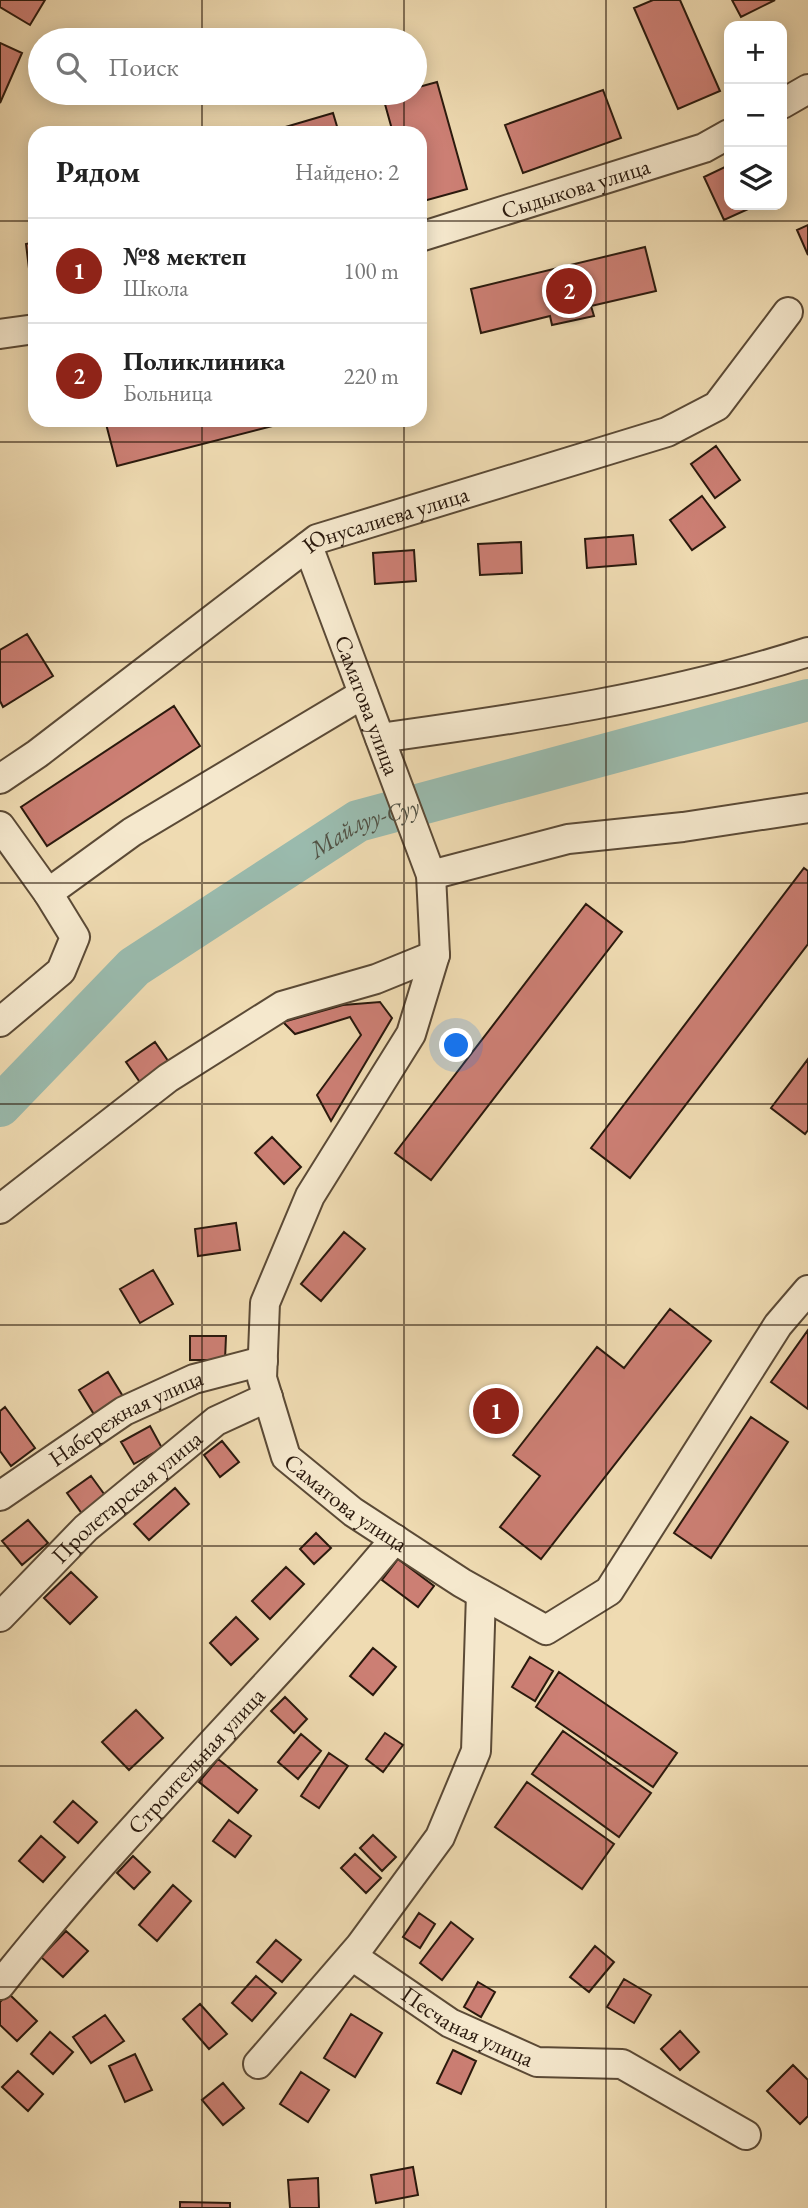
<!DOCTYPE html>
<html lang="ru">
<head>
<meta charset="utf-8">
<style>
  :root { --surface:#fff; --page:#f6f6f6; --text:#222; --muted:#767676; --line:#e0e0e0; --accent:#8f2418 }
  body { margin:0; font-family:"EB Garamond",serif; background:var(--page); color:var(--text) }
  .controls { position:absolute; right:21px; top:21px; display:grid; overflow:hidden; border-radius:14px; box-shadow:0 4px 18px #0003 }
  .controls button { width:63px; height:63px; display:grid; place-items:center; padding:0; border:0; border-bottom:2px solid var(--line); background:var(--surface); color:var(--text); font:35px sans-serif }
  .you { position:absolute; left:457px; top:1046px; width:24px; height:24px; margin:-18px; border:5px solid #fff; border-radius:50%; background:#1a73e8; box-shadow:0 0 0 10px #1a73e833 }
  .badge { display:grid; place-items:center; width:46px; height:46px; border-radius:50%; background:var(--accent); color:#fff; font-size:23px; font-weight:700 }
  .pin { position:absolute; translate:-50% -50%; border:4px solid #fff; box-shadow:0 2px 7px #0006 }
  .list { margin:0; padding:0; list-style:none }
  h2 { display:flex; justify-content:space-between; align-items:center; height:91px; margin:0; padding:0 28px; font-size:30px }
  h2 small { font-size:23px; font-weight:400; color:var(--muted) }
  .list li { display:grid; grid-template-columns:46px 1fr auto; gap:21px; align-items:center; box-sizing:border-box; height:105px; padding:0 28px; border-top:2px solid var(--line) }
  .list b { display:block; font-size:26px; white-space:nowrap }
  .list p { margin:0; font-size:23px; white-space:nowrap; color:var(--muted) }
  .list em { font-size:23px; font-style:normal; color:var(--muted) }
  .icon { flex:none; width:38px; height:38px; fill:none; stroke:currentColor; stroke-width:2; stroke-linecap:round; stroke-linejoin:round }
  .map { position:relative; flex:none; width:808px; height:2208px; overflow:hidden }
  .search { position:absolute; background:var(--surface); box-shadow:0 4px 18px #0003; left:28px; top:28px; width:399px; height:77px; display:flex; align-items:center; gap:18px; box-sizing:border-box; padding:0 24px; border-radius:38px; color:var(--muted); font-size:26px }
  .panel { position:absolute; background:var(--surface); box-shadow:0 4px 18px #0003; left:28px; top:126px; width:399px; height:301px; border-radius:21px }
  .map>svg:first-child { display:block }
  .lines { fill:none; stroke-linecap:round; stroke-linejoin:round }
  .river { stroke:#9abbae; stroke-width:42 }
  .building { fill:#cc7f74; stroke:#2a190d; stroke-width:2 }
  .minor-casing { stroke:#5b4a36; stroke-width:32 }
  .minor { stroke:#f5e8cd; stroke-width:28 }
  .grid { fill:none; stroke:#2a190d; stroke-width:2; stroke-opacity:0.55 }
  .labels { text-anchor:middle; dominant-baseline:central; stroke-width:7; stroke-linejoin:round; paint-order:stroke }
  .street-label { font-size:23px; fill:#2a190d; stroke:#f5e8cd }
  .water-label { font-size:24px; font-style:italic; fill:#515245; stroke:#f5e8cd }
</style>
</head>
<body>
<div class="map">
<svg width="808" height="2208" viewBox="0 0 808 2208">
  <rect width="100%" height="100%" fill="#efdbb2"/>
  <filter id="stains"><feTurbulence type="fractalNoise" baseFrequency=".00286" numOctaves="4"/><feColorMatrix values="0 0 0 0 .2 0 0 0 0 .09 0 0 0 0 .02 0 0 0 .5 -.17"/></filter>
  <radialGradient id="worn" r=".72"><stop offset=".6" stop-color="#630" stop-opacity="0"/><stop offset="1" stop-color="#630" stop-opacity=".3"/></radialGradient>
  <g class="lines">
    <path class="river" id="s1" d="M 0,1106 L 134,967 L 358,821 L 808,700"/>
  </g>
  <path class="building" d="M 0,0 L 45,0 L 30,25 L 0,7 Z
    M 653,0 L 680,0 L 720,91 L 678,109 L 634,8 Z
    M 732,0 L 775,0 L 741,17 Z
    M 0,43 L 22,53 L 0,103 Z
    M 437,82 L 467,189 L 420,202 L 420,133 L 393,133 L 383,97 L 397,93 L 415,93 L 415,88 Z
    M 603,90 L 621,138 L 523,173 L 505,125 Z
    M 333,113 L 339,133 L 265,133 Z
    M 729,165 L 729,205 L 757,205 L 724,220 L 704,177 Z
    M 808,225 L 808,255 L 797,230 Z
    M 35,242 L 35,293 L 32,293 L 26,244 Z
    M 645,247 L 656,291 L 591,306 L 594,316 L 552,325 L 550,316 L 481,333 L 471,289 Z
    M 105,420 L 296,420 L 117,466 Z
    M 716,446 L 740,480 L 715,498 L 691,464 Z
    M 702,496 L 725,527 L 692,550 L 670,520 Z
    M 633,535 L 636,564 L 587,568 L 585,539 Z
    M 521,542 L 522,573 L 480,575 L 478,544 Z
    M 414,550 L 416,581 L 375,584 L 373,553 Z
    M 27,634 L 53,676 L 3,707 L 0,701 L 0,650 Z
    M 174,706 L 200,746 L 47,846 L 21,807 Z
    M 804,868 L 808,871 L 808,944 L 630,1178 L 591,1148 Z
    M 586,904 L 622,932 L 431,1180 L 395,1153 Z
    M 380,1002 L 392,1018 L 331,1121 L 317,1095 L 361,1035 L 350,1017 L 295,1034 L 283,1022 L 343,1005 Z
    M 155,1042 L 173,1068 L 144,1088 L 126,1062 Z
    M 808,1059 L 808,1130 L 805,1134 L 771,1108 Z
    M 272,1137 L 301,1167 L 284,1184 L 255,1153 Z
    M 236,1223 L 240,1250 L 198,1256 L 195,1229 Z
    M 344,1232 L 365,1249 L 321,1301 L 301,1284 Z
    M 153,1270 L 173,1304 L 140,1323 L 120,1289 Z
    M 670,1309 L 711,1341 L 541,1559 L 500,1527 L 540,1476 L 513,1455 L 597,1347 L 624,1368 Z
    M 808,1330 L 808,1409 L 771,1382 Z
    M 190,1336 L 226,1336 L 225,1360 L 190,1360 Z
    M 108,1372 L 124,1398 L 95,1416 L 79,1390 Z
    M 5,1407 L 35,1448 L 11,1466 L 0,1451 L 0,1411 Z
    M 751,1417 L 788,1442 L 711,1558 L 674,1533 Z
    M 150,1426 L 162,1448 L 134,1464 L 121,1442 Z
    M 222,1441 L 239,1462 L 220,1477 L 204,1455 Z
    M 91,1476 L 107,1498 L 83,1515 L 67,1493 Z
    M 175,1488 L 189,1504 L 149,1540 L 134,1524 Z
    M 28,1520 L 48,1543 L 22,1565 L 2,1541 Z
    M 316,1533 L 331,1548 L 314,1564 L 300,1549 Z
    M 398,1559 L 434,1586 L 418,1607 L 382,1580 Z
    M 286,1567 L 304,1584 L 270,1619 L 252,1601 Z
    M 71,1572 L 97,1597 L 70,1624 L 44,1598 Z
    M 236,1617 L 258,1639 L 231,1665 L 210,1643 Z
    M 373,1648 L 396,1667 L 373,1695 L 350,1676 Z
    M 530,1657 L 553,1671 L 535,1701 L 512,1687 Z
    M 559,1672 L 677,1753 L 653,1787 L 536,1707 Z
    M 285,1697 L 307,1719 L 294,1733 L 271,1711 Z
    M 136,1710 L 163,1738 L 129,1770 L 102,1742 Z
    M 563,1731 L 651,1793 L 619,1837 L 532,1774 Z
    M 385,1733 L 403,1745 L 383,1772 L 366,1759 Z
    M 301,1734 L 321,1751 L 298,1779 L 278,1762 Z
    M 329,1753 L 348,1766 L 319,1808 L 301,1796 Z
    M 218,1759 L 257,1790 L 238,1813 L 199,1782 Z
    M 527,1782 L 614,1844 L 582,1889 L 495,1827 Z
    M 73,1801 L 97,1822 L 78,1843 L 54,1822 Z
    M 229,1820 L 251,1836 L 235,1857 L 213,1841 Z
    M 373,1835 L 396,1857 L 382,1871 L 360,1848 Z
    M 41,1836 L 65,1857 L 43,1882 L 19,1861 Z
    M 355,1854 L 381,1878 L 366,1893 L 341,1868 Z
    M 133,1856 L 150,1872 L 134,1889 L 117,1873 Z
    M 173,1885 L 191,1901 L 157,1941 L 139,1925 Z
    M 419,1913 L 435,1924 L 420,1948 L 403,1937 Z
    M 451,1922 L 473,1939 L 442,1980 L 420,1963 Z
    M 66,1931 L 88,1951 L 63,1977 L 41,1957 Z
    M 276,1940 L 301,1960 L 282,1982 L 257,1962 Z
    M 595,1946 L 614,1962 L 589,1992 L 570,1977 Z
    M 256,1976 L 276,1993 L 252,2021 L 232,2003 Z
    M 624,1979 L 651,1995 L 634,2023 L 607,2007 Z
    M 478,1982 L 495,1992 L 481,2017 L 464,2007 Z
    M 8,1993 L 37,2021 L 17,2041 L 0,2025 L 0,2002 Z
    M 200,2004 L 227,2034 L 209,2049 L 183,2019 Z
    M 351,2014 L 382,2033 L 355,2077 L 324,2058 Z
    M 105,2015 L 124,2041 L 91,2063 L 73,2037 Z
    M 680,2031 L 699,2052 L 680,2070 L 661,2049 Z
    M 50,2032 L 73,2052 L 53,2074 L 31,2054 Z
    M 453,2050 L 476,2061 L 461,2094 L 437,2083 Z
    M 135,2054 L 152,2090 L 125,2102 L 109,2066 Z
    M 793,2065 L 808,2080 L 808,2116 L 800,2124 L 767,2091 Z
    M 18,2071 L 43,2094 L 28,2111 L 2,2087 Z
    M 301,2072 L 329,2090 L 308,2122 L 280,2104 Z
    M 223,2083 L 244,2108 L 223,2125 L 202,2100 Z
    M 413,2167 L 418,2195 L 376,2203 L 371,2175 Z
    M 318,2178 L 319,2208 L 290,2208 L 288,2180 Z
    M 180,2202 L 230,2203 L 230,2208 L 180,2208 Z"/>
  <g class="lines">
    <g class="minor-casing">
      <g id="minor">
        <path d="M 782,104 L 808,89"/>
        <path id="s2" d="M 420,237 L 704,148 L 729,134"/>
        <path d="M 0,334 L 35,329"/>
        <path id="s3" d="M 308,546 L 431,875 L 435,955 L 411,1034 L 310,1196 L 265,1303 L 262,1378 L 286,1457 L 353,1512 L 462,1583 L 546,1630 L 609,1591 L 778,1325 L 808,1290"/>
        <path d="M 380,738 C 524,718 669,697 808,652"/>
        <path id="s4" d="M 0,779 L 37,754 L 317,539 L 667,432 L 717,406 L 788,312"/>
        <path d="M 0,826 L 48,893"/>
        <path d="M 431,875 L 568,839 L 683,827 L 808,808"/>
        <path d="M 0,1022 L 61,971 L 75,937 L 48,893 L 132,832 L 363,694"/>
        <path d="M 0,1209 L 168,1078 L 282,1006 L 376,979 L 435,955"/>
        <path id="s5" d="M 0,1496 L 124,1411 L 194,1379 L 263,1361"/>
        <path id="s6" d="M 0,1617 L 86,1528 L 216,1421 L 268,1397"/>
        <path id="s7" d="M 352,1956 L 450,2023 L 537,2062 L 622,2064 L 746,2135"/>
        <path id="s8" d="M 0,1985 C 123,1829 268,1691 395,1539"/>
        <path d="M 258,2064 L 360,1946 L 440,1837 L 476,1751 L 481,1594"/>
      </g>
    </g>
    <use href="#minor" class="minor"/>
  </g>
  <path class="grid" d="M 202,0 L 202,40M 404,0 L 404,40M 606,0 L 606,2208M 202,93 L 202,133M 404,93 L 404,133M 0,221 L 35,221M 420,221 L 808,221M 202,420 L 202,2208M 404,420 L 404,2208M 0,442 L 808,442M 0,662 L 808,662M 0,883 L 808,883M 0,1104 L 808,1104M 0,1325 L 808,1325M 0,1546 L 808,1546M 0,1766 L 808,1766M 0,1987 L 808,1987"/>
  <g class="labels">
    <g class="street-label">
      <text stroke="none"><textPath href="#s2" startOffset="163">Сыдыкова улица</textPath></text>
      <text stroke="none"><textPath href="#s4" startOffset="469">Юнусалиева улица</textPath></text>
      <text stroke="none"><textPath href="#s3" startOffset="170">Саматова улица</textPath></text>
      <text stroke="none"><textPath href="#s5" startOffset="149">Набережная улица</textPath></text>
      <text stroke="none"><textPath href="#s6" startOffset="175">Пролетарская улица</textPath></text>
      <text stroke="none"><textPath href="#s3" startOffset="1054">Саматова улица</textPath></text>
      <text stroke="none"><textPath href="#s8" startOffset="298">Строительная улица</textPath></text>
      <text stroke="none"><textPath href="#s7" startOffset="136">Песчаная улица</textPath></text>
    </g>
    <g class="water-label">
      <text stroke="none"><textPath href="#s1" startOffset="464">Майлуу-Суу</textPath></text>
    </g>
  </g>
  <rect width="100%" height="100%" filter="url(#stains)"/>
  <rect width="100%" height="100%" fill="url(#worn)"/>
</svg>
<div class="controls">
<button>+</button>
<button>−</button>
<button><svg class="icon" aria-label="layers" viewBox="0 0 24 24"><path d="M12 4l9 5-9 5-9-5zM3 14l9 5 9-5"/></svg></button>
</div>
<div class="you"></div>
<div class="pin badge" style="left:496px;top:1411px">1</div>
<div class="pin badge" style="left:569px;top:291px">2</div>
<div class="search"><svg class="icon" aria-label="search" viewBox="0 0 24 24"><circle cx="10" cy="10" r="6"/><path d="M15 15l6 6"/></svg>Поиск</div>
<section class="panel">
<h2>Рядом<small>Найдено: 2</small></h2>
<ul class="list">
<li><span class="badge">1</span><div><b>№8 мектеп</b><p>Школа</p></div><em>100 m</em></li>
<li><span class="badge">2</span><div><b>Поликлиника</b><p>Больница</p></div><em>220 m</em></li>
</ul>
</section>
</div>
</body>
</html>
